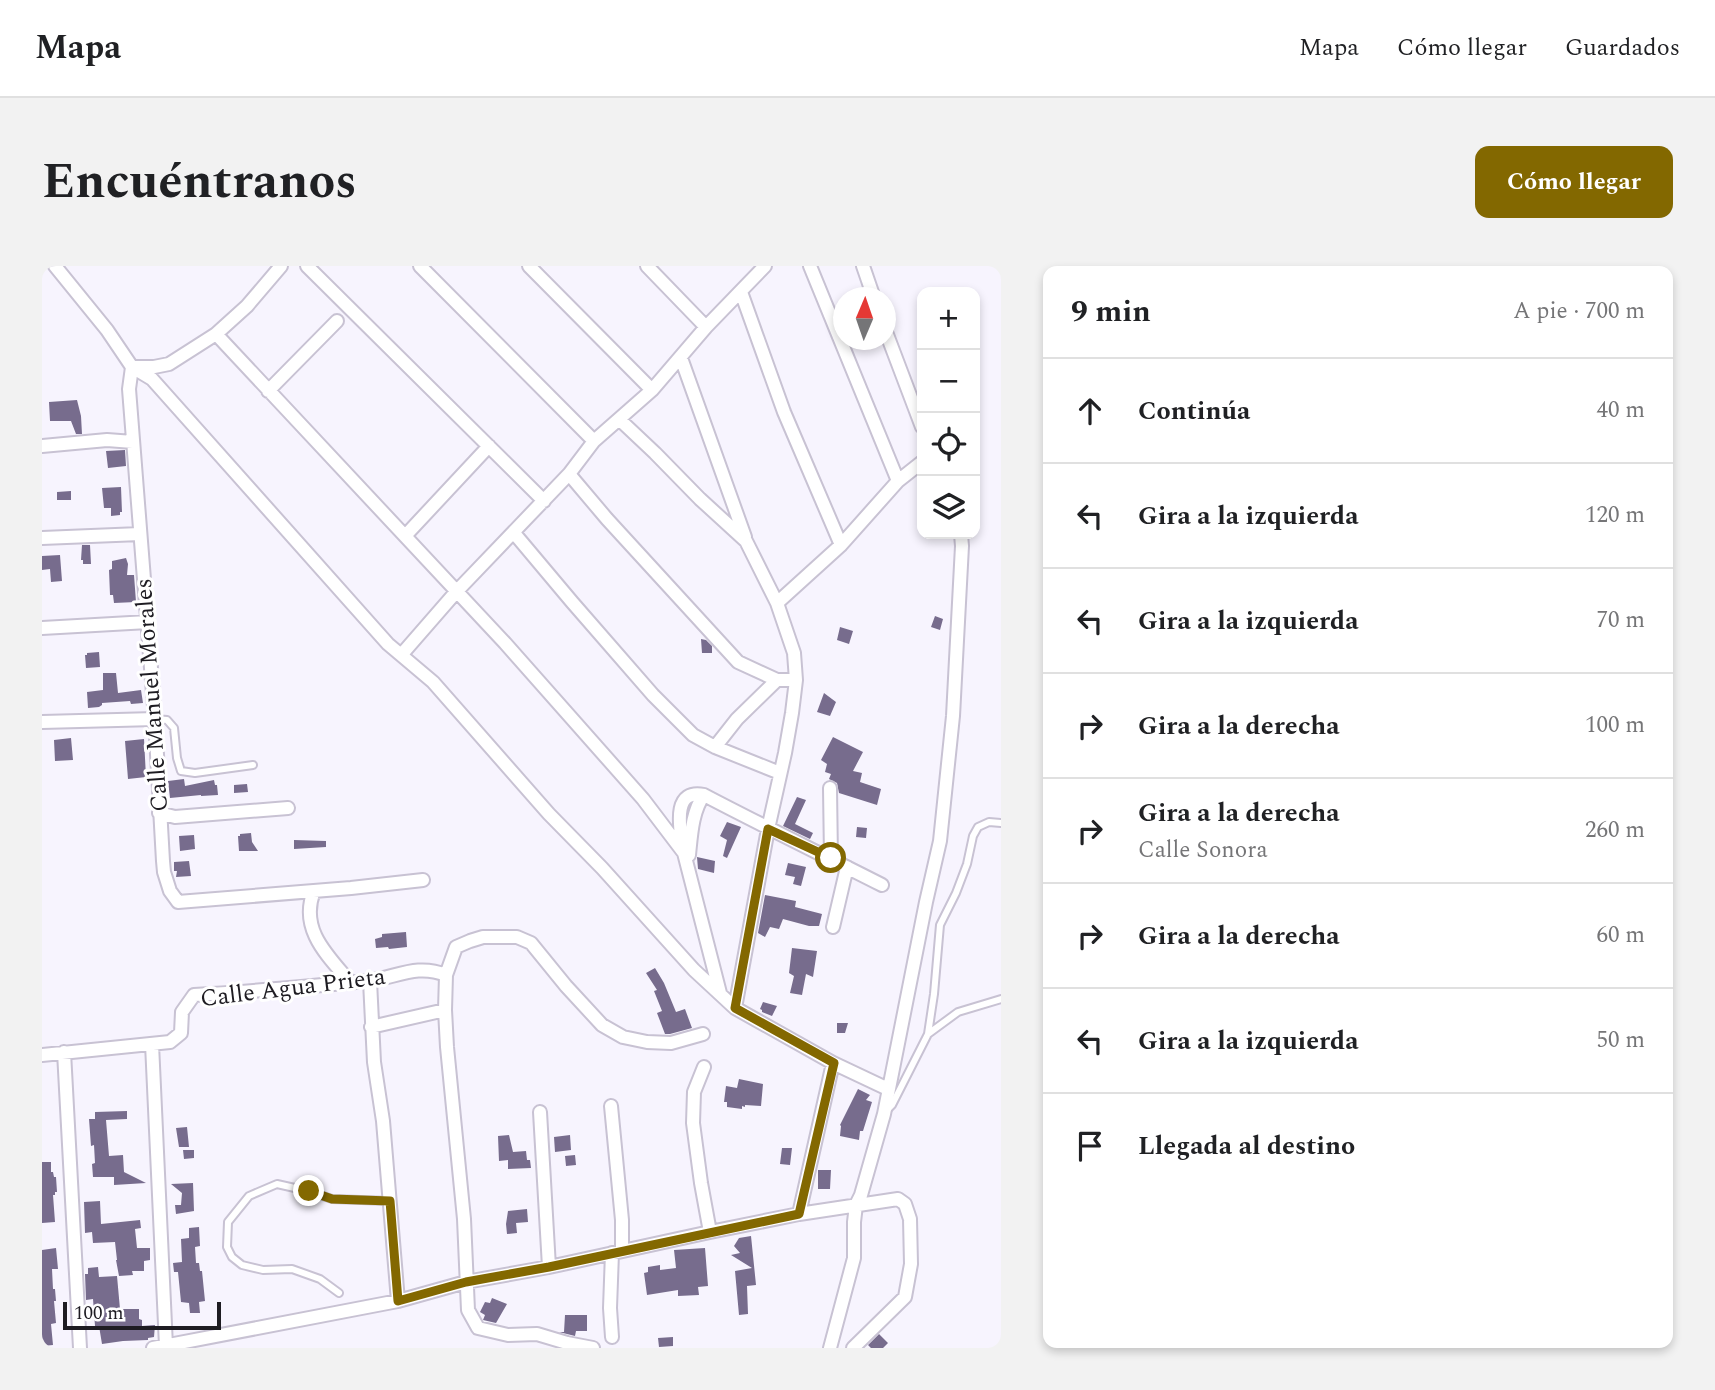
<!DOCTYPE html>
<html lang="es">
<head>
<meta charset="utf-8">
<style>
  :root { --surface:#fff; --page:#f2f2f2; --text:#202124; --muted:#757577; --line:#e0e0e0; --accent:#836800 }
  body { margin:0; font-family:Spectral,serif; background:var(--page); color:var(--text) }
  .controls { position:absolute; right:21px; top:21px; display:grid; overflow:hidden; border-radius:14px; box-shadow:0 4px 10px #0003 }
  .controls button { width:63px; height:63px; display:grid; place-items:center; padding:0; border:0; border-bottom:2px solid var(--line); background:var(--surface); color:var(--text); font:35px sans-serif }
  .compass { position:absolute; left:791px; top:21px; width:63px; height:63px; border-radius:50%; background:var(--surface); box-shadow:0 4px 10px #0003; rotate:2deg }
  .scale { position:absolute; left:21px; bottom:18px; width:158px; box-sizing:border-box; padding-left:7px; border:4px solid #1e1c22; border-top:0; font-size:19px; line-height:24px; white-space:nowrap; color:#1e1c22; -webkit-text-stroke:5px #fff; paint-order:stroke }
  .stop { position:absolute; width:21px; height:21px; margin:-16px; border:5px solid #836800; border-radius:50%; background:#fff }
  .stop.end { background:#836800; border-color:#fff; box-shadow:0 2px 7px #0008 }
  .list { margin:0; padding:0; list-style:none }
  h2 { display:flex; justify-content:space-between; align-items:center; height:91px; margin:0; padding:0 28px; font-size:30px }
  h2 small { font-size:23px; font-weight:400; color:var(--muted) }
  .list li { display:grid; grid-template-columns:46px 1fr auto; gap:21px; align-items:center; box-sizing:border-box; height:105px; padding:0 28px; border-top:2px solid var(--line) }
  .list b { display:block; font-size:26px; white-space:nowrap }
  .list p { margin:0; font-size:23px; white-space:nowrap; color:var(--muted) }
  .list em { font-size:23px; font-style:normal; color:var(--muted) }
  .icon { flex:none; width:38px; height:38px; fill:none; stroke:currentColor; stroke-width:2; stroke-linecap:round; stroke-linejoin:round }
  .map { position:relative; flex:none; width:959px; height:1082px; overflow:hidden; border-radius:14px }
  header { display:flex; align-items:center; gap:42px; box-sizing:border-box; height:98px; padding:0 35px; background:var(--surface); border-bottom:2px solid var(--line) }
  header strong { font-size:33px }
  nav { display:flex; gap:38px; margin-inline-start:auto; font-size:24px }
  .intro { display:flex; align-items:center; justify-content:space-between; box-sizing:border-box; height:168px; padding:0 42px }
  h1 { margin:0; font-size:49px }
  .button { padding:18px 32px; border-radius:14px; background:var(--accent); color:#fff; font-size:24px; font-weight:700 }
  main { display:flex; gap:42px; padding:0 42px }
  aside { flex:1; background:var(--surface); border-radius:14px; box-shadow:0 4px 10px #0003 }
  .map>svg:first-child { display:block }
  .building { fill:#776c8d }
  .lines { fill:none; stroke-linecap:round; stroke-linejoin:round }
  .service-casing { stroke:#c8c2d3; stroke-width:10 }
  .minor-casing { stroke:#c8c2d3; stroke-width:16 }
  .service { stroke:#fff; stroke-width:6 }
  .minor { stroke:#fff; stroke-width:12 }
  .route { stroke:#836800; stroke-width:9 }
  .labels { text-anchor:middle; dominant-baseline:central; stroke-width:6; stroke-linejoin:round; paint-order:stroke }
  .street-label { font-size:24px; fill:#1e1c22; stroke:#fff }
</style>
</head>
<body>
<header>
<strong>Mapa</strong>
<nav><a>Mapa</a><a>Cómo llegar</a><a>Guardados</a></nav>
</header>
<div class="intro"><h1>Encuéntranos</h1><a class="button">Cómo llegar</a></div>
<main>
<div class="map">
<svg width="959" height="1082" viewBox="0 0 959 1082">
  <rect width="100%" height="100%" fill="#f7f4fe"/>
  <path class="building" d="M 35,134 L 39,150 L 40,168 L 34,168 L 29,155 L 8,155 L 7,136 Z
    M 83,184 L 84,200 L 66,202 L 64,185 Z
    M 79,221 L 80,246 L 78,246 L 78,249 L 69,250 L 69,242 L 62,242 L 60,222 Z
    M 29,225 L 29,234 L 15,234 L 15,226 Z
    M 40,279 L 48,279 L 49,298 L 41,298 L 41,294 L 39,294 Z
    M 18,289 L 20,315 L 9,316 L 8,303 L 0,304 L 0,290 Z
    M 84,292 L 86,298 L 85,309 L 92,309 L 94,336 L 72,337 L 71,329 L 68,329 L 67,304 L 70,303 L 70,295 Z
    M 893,350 L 901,353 L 898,364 L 889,361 Z
    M 798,361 L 811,365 L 807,378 L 795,374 Z
    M 659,373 L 664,374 L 670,380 L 670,387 L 660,387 Z
    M 57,386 L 58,401 L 44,402 L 43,389 L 45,389 L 45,387 Z
    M 61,407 L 74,407 L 76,427 L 99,424 L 101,437 L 89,438 L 88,435 L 60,437 L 60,439 L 57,441 L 46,442 L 45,426 L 61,424 Z
    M 782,427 L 794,436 L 788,450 L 775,446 Z
    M 791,471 L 821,486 L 811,505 L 820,507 L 818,516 L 839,523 L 835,539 L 797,527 L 795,517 L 787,513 L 789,508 L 783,506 L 785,498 L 779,494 Z
    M 29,472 L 31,494 L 13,495 L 12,474 Z
    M 102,473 L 104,511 L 86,513 L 83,475 Z
    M 142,513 L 143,520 L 172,514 L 173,519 L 175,519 L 176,529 L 159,530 L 159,529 L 128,532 L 126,515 Z
    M 205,518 L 206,526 L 192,527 L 192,519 Z
    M 755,531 L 764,534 L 753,558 L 771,567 L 768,573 L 741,560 Z
    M 685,556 L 699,561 L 685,592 L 681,590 L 685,574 L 678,570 Z
    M 815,561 L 825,562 L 824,572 L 814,571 Z
    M 209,567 L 210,576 L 216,585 L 197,585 L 196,570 L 198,570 L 198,568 Z
    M 152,569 L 153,583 L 138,585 L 137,570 Z
    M 252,574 L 284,575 L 284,581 L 252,583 Z
    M 655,591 L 673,595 L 672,607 L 656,603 Z
    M 147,595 L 149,610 L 134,611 L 135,605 L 132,605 L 132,596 Z
    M 746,597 L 764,601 L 759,620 L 751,618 L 753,611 L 743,609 Z
    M 723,629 L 754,635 L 753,641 L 780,648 L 777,660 L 767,660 L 741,653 L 737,663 L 728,661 L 723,671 L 716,667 Z
    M 364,666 L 365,681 L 347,683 L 346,681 L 334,682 L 333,673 L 340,671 L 340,668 Z
    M 750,682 L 775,685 L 771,711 L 764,708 L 760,729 L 748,727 L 752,710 L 747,707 Z
    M 613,702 L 622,717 L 634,746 L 643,743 L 650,762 L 628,768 L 623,768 L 615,747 L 620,745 L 612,725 L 615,724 L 604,707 Z
    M 721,736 L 735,740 L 730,750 L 720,746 L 720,744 L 718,743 Z
    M 795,757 L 806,757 L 803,767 L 795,767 Z
    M 697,813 L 721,818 L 719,840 L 703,839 L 703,841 L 700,840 L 700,843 L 685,841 L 685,836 L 682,836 L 684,820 L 695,822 Z
    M 816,823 L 828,829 L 824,834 L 830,836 L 821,865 L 818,865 L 817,874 L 798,870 L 799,860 L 798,859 Z
    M 85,845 L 85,853 L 64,854 L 67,890 L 81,889 L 82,906 L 104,917 L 72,919 L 72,911 L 51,911 L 50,898 L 53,897 L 52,879 L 49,880 L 47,853 L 53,853 L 53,846 Z
    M 145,861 L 147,881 L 137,881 L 134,862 Z
    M 467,869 L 471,886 L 484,885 L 485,894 L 488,894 L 489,902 L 466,903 L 466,894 L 457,895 L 456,870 Z
    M 528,869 L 529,884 L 513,886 L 512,871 Z
    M 740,882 L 750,882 L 748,899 L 738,898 Z
    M 141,884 L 152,884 L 152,892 L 142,893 Z
    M 533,889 L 534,899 L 524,900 L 523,890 Z
    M 0,896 L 9,896 L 9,906 L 11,906 L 12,911 L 14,911 L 15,926 L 13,926 L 13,929 L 11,929 L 13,956 L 0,957 Z
    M 776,904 L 789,904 L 788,923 L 776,923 Z
    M 151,917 L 152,945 L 134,948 L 133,939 L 139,939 L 140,927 L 129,918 Z
    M 58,935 L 59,958 L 98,954 L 99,962 L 93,963 L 95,982 L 108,982 L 108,994 L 102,995 L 102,1005 L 90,1005 L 91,1009 L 77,1010 L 74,994 L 75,994 L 73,976 L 51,977 L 50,966 L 43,967 L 42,936 Z
    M 485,943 L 486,956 L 474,957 L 475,967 L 465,968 L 464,958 L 466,945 Z
    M 157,961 L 158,980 L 153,981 L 154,997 L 157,997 L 158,1005 L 160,1005 L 163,1035 L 157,1036 L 158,1047 L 148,1047 L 147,1037 L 139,1036 L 136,1006 L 132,1006 L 131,997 L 140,996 L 139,973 L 147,972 L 147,962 Z
    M 709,970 L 714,1019 L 705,1020 L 706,1048 L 697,1049 L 693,1005 L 710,1002 L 689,989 L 698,987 L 692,980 L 697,972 Z
    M 14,982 L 16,1003 L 10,1003 L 11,1023 L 13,1023 L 14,1035 L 12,1035 L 14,1057 L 9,1058 L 11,1079 L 0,1080 L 0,984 Z
    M 663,982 L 666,1020 L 656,1021 L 657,1029 L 636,1030 L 636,1024 L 605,1029 L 602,1007 L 606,1006 L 606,1001 L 618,999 L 618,1004 L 634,1002 L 632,984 Z
    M 56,1001 L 57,1011 L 75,1010 L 78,1043 L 97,1043 L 97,1053 L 100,1054 L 100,1060 L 113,1059 L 112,1071 L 106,1072 L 106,1074 L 81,1075 L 60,1078 L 57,1060 L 53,1060 L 51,1033 L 44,1034 L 43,1008 L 46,1008 L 46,1002 Z
    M 450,1032 L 465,1038 L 454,1057 L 441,1054 L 443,1049 L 438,1046 L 443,1036 L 448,1037 Z
    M 523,1049 L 545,1049 L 545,1065 L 534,1065 L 533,1070 L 517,1066 L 522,1066 Z
    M 837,1068 L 846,1077 L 841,1082 L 829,1082 L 826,1079 Z
    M 631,1071 L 631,1080 L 617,1081 L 616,1072 Z"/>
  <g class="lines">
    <g class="service-casing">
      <path id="service" d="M 113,453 L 125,454 L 132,462 L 135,492 L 139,505 L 153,507 L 211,499
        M 886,768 L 892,728 L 898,659 L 914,627 L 925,598 L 931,570 L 936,561 L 947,556 L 959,557
        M 845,844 L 850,839 L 886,768 L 916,746 L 959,733
        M 297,1027 L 278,1013 L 250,1003 L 221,1004 L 200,999 L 190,991 L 185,981 L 186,956 L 207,930 L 235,918 L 266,925 L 290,933 L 348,935"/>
    </g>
    <g class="minor-casing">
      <path id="minor" d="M 13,0 L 65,64 L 90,101 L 87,123 L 113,453 L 121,595 L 122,606 L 128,625 L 136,636 L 309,622 L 381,614
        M 265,0 L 502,235
        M 378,0 L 552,175
        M 487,0 L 610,124
        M 605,0 L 664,61
        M 768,0 L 856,215
        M 821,0 L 832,32
        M 699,26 L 742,146 L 799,279
        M 844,66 L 880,161
        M 174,68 L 463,377 L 601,533 L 642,587 L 678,727
        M 639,92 L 703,271
        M 90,101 L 110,113 L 346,378 L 391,416 L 507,548 L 560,602 L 652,704 L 693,742 L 791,797 L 846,823
        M 90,101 L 112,101 L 127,98 L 174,68 L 205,40 L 239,0
        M 226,125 L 295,55
        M 578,154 L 613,187 L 658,233 L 704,275 L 735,337 L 752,387 L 754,414 L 750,447 L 743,487 L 726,563 L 693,742
        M 0,180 L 65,174 L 91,176
        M 527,208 L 565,253 L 696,396 L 735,414 L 754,414
        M 472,267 L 530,336 L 611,429 L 651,469 L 673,481 L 738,507
        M 363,270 L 447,180
        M 0,272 L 98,268
        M 735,337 L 799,279 L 856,215 L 880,196
        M 0,362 L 106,356
        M 360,388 L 414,326 L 527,208 L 552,175 L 610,124 L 664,61 L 723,0
        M 0,456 L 113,453
        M 673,481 L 695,453 L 735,414
        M 788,522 L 789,592
        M 117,547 L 133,551 L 246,542
        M 641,585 C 639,566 628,522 662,529 C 721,560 781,589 840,619
        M 647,589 C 649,570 650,545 662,529
        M 272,625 C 257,663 285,689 308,716
        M 791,661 L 805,601
        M 328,715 L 332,796 L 341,855 L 356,1035
        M 329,761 L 403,744
        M 110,778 L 124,1080
        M 22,786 L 38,1082
        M 0,789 L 128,776 L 139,767 L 140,746 L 152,729 C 209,726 267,720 325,715 C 354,712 374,697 404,709
        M 662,801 L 652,826 L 651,857 L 659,917 L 668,966
        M 569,840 L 580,954 L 580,985
        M 498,846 L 507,1001
        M 757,948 L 791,797
        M 570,1071 L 568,1042 L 570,987
        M 111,1082 L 356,1035 L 424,1016 L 507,1001 L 668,966 L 757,948 L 856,933 L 863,938 L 868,953 L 869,998 L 863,1031 L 811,1082
        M 551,1082 L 525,1077 L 495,1068 L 466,1069 L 436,1062 L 426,1044 L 422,953 L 405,781 L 403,744 L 404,709 L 414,681 L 428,675 L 441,671 L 475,671 L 489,677 L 524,720 L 560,759 L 581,771 L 605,776 L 629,777 L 661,768
        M 788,1082 L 812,992 L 812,956 L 814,939 L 819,929 L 842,848 L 884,636 L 898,575 L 911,450 L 920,280 L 919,268"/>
    </g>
    <use href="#service" class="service"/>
    <use href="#minor" class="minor"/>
  </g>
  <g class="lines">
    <path class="route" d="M 267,925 L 290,933 L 348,935 L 356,1035 L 424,1016 L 507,1001 L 757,948 L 792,797 L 693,742 L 726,563 L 789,592"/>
  </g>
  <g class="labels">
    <g class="street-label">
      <text transform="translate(110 429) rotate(-94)">Calle Manuel Morales</text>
      <text transform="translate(251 722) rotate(-7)">Calle Agua Prieta</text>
    </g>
  </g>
</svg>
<div class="controls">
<button>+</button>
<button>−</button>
<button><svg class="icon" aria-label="locate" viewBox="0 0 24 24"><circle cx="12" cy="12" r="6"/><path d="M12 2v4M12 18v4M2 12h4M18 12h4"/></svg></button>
<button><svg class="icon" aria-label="layers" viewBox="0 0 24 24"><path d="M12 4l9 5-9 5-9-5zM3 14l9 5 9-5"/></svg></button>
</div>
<svg class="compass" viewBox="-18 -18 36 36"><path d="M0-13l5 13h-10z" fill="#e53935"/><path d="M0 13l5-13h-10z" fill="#757577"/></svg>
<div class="scale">100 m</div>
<div class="stop" style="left:789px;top:592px"></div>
<div class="stop end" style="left:267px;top:925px"></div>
</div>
<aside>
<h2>9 min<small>A pie · 700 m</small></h2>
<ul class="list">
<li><svg class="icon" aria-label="ahead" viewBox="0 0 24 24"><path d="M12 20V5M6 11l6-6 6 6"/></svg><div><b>Continúa</b></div><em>40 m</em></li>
<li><svg class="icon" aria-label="left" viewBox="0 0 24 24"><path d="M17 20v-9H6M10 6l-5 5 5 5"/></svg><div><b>Gira a la izquierda</b></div><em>120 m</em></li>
<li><svg class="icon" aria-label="left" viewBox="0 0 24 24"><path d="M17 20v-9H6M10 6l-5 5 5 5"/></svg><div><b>Gira a la izquierda</b></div><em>70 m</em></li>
<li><svg class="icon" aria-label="right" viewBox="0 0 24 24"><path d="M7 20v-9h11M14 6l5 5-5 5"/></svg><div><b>Gira a la derecha</b></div><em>100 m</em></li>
<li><svg class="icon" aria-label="right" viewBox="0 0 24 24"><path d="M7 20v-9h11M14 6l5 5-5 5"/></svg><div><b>Gira a la derecha</b><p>Calle Sonora</p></div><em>260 m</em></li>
<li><svg class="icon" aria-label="right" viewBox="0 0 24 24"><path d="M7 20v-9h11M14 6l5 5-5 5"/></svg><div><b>Gira a la derecha</b></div><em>60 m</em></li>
<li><svg class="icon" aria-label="left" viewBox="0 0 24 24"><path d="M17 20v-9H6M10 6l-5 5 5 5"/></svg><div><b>Gira a la izquierda</b></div><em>50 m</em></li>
<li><svg class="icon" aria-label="arrive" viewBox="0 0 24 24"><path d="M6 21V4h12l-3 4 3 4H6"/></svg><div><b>Llegada al destino</b></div></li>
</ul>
</aside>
</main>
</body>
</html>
